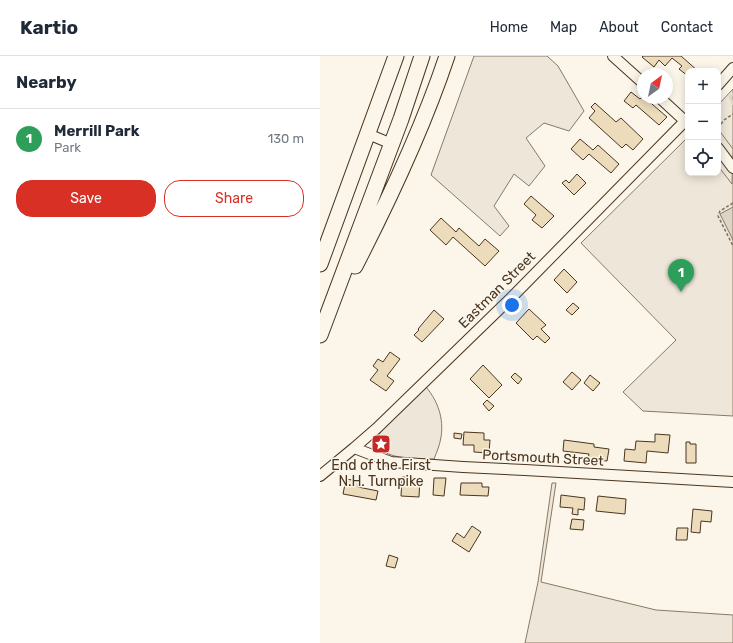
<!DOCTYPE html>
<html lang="en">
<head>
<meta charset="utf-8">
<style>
  :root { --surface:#fff; --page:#f2f2f3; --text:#1f2937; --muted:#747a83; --line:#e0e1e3; --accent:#d93025 }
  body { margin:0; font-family:Rubik,sans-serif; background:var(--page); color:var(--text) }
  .controls { position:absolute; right:12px; top:12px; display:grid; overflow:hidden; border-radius:8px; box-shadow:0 2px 10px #0003 }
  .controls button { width:36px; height:36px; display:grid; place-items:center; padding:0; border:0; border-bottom:1px solid var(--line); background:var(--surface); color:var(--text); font:20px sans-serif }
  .compass { position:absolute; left:317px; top:12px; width:36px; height:36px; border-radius:50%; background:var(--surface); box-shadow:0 2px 10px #0003; rotate:33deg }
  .you { position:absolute; left:192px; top:249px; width:14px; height:14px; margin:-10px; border:3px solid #fff; border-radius:50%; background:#1a73e8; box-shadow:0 0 0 6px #1a73e833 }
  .badge { display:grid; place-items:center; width:26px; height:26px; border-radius:50%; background:var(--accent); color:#fff; font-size:13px; font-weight:700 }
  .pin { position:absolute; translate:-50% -33px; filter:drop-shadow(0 1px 2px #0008) }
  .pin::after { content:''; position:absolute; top:21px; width:14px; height:12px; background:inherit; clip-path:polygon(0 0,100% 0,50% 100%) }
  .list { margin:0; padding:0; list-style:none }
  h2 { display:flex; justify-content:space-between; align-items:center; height:52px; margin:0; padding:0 16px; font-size:17px }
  h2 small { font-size:13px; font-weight:400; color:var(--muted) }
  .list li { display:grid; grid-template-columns:26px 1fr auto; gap:12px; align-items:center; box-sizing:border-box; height:60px; padding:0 16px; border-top:1px solid var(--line) }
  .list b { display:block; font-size:15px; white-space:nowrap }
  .list p { margin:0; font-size:13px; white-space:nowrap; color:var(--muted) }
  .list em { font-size:13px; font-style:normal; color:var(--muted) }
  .actions { display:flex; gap:8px; padding:12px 16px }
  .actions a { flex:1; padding:9px 0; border:1px solid var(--accent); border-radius:16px; text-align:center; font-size:14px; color:var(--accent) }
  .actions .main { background:var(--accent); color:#fff }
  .icon { flex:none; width:22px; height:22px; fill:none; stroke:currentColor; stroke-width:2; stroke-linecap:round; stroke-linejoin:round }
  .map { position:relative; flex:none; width:413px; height:587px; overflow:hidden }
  header { display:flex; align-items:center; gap:24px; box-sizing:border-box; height:56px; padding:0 20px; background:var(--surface); border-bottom:1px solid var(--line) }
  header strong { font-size:19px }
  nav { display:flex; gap:22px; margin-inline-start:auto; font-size:14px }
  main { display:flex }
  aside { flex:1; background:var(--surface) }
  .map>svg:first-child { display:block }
  .green { fill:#ede6d9; stroke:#887966 }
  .parking { fill:#ede7d9; stroke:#887966 }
  .water { fill:#dcd4c6; stroke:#887966 }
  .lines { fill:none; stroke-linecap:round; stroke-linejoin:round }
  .stream { stroke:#dcd4c6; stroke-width:2.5 }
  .building { fill:#ecdcbc; stroke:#4a3520 }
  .minor-casing { stroke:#4a3520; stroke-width:12 }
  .highway-casing { stroke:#4a3520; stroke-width:17 }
  .path { stroke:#7f6f5c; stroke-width:1.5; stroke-dasharray:3 2; stroke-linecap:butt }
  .minor { stroke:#fbf6e9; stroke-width:10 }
  .highway { stroke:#fbf6e9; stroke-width:15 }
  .labels { text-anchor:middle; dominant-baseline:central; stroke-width:3; stroke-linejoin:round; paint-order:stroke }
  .street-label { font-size:14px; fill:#4a3520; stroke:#fbf6e9 }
  .poi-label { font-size:14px; fill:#4a3520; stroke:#fbf6e9 }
</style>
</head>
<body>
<header>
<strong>Kartio</strong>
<nav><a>Home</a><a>Map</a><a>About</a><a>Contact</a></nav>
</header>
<main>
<aside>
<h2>Nearby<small></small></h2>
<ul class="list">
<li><span class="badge" style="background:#2e9e5b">1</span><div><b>Merrill Park</b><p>Park</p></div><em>130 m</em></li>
</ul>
<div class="actions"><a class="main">Save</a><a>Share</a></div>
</aside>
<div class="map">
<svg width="413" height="587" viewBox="0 0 413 587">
  <rect width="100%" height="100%" fill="#fbf6e9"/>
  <path class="green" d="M 154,0 L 227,0 L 238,10 L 264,55 L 249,75 L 224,67 L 206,82 L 225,110 L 209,130 L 194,118 L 174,150 L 189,170 L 180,180 L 111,119 Z
    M 413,33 L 413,360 L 323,355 L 303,336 L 356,284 L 261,187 L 368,81 L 368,117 L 398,117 L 398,49 Z
    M 106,331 C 118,345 124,363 121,381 C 120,388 117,396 114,403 C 101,403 49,405 59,379 C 62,370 97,340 106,331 Z
    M 232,427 L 236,427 L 221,526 L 336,554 L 413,559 L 413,587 L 205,587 L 218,526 Z"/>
  <path class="parking" d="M 398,73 L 413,93 L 412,128 L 398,110 Z"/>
  <path class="water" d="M 413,151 L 413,184 L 400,158 Z"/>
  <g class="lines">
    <path class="stream" d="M 413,38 L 410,41 L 413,48"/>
  </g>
  <path class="building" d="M 323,0 L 361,0 L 378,15 L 368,15 L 368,20 L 359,13 L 362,10 L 352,2 L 345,10 L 339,4 L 334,11 L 322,1 Z
    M 311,36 L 320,43 L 323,40 L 323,42 L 325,42 L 347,61 L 339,69 L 316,49 L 313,52 L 304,45 Z
    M 275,47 L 296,66 L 301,62 L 323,83 L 313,94 L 306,88 L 302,92 L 269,62 L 275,55 L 271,51 Z
    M 260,83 L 273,94 L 278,89 L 299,108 L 291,117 L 269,98 L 263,104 L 251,93 Z
    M 257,118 L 266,127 L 254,139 L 242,127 L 246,124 L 249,127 Z
    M 211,140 L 234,160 L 222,172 L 212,164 L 216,159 L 204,148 Z
    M 121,162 L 136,176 L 139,172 L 159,190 L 165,183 L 179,195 L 165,210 L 133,181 L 126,189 L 110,174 Z
    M 244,213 L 257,226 L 247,237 L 234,224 Z
    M 253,247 L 259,252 L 252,259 L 246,254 Z
    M 209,253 L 226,269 L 221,273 L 230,282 L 225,287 L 217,280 L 213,284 L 196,267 Z
    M 114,254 L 124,263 L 102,286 L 94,279 L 99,274 L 98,273 Z
    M 70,296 L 80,303 L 67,320 L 74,325 L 66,335 L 50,324 L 58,314 L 53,310 L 58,303 L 63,306 Z
    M 163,309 L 182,329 L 169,342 L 150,323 Z
    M 252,316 L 261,324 L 252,334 L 243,326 Z
    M 195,317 L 202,323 L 198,328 L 191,321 Z
    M 270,319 L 280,327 L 273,335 L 264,327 Z
    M 167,344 L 174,350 L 169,355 L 163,348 Z
    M 144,376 L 164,377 L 164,384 L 170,384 L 169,397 L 154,396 L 154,389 L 143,389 Z
    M 134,377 L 142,378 L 141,383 L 134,382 Z
    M 335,378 L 350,379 L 348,397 L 327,395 L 326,407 L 304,405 L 305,393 L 315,394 L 316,385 L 335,386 Z
    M 244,384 L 274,388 L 274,391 L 289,393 L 287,405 L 268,403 L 269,398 L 243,395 Z
    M 366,386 L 370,386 L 370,388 L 376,388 L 376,407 L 366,407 Z
    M 82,421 L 100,422 L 99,441 L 81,440 Z
    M 114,422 L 126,422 L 124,440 L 113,439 Z
    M 26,423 L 39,425 L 38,431 L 58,435 L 56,444 L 23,438 Z
    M 141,427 L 162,427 L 162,431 L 169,431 L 168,440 L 140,439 Z
    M 241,439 L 265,442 L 264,454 L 258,453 L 258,459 L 252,458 L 253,452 L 240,451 Z
    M 278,440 L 306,443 L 305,458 L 276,455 Z
    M 373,453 L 392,455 L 391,466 L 381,465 L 380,477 L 371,476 Z
    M 252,463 L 264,464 L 263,474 L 250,473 Z
    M 152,470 L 161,476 L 149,496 L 132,485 L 137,477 L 144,482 Z
    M 357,472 L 368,472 L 367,484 L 356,484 Z
    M 69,499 L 78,502 L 75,512 L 66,510 Z"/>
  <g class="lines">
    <g class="minor-casing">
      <path id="minor" d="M 293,0 L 323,27
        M 398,29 L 413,12
        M 340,42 L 365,65
        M 48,78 L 72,88
        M 398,92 L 413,112
        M 34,392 L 71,406 L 143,411 L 205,414 L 413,426
        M 0,420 L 34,392 L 57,372 L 194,239 L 368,62"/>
    </g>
    <g class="highway-casing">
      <path id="highway" d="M 0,208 L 76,0
        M 35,210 C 70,142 103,72 127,0
        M 0,279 L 81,63 L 102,0"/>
    </g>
    <path class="path" d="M 398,72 L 404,64 L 413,58
      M 413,147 L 400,155 L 398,160 L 413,190"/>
    <use href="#minor" class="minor"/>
    <use href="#highway" class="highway"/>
  </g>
  <defs>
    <g id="sight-square" transform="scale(1)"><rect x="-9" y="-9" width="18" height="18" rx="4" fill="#c62828" stroke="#fbf6e9"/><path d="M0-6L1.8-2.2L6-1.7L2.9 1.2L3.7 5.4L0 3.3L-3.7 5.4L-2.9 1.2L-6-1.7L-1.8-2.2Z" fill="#fff"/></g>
  </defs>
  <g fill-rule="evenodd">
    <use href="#sight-square" x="61" y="388"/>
  </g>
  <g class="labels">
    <g class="street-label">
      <text transform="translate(177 234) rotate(-45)">Eastman Street</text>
      <text transform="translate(223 402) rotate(3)">Portsmouth Street</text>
    </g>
    <g class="poi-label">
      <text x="61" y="409">End of the First<tspan x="61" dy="16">N.H. Turnpike</tspan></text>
    </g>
  </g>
</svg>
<div class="controls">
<button>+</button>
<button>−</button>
<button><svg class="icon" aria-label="locate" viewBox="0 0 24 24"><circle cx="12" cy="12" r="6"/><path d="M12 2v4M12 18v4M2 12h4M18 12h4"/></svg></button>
</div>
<svg class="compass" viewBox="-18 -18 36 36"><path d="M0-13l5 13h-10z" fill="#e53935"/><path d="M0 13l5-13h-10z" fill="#747a83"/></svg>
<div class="you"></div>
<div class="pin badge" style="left:361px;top:236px;background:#2e9e5b">1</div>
</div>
</main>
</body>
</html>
